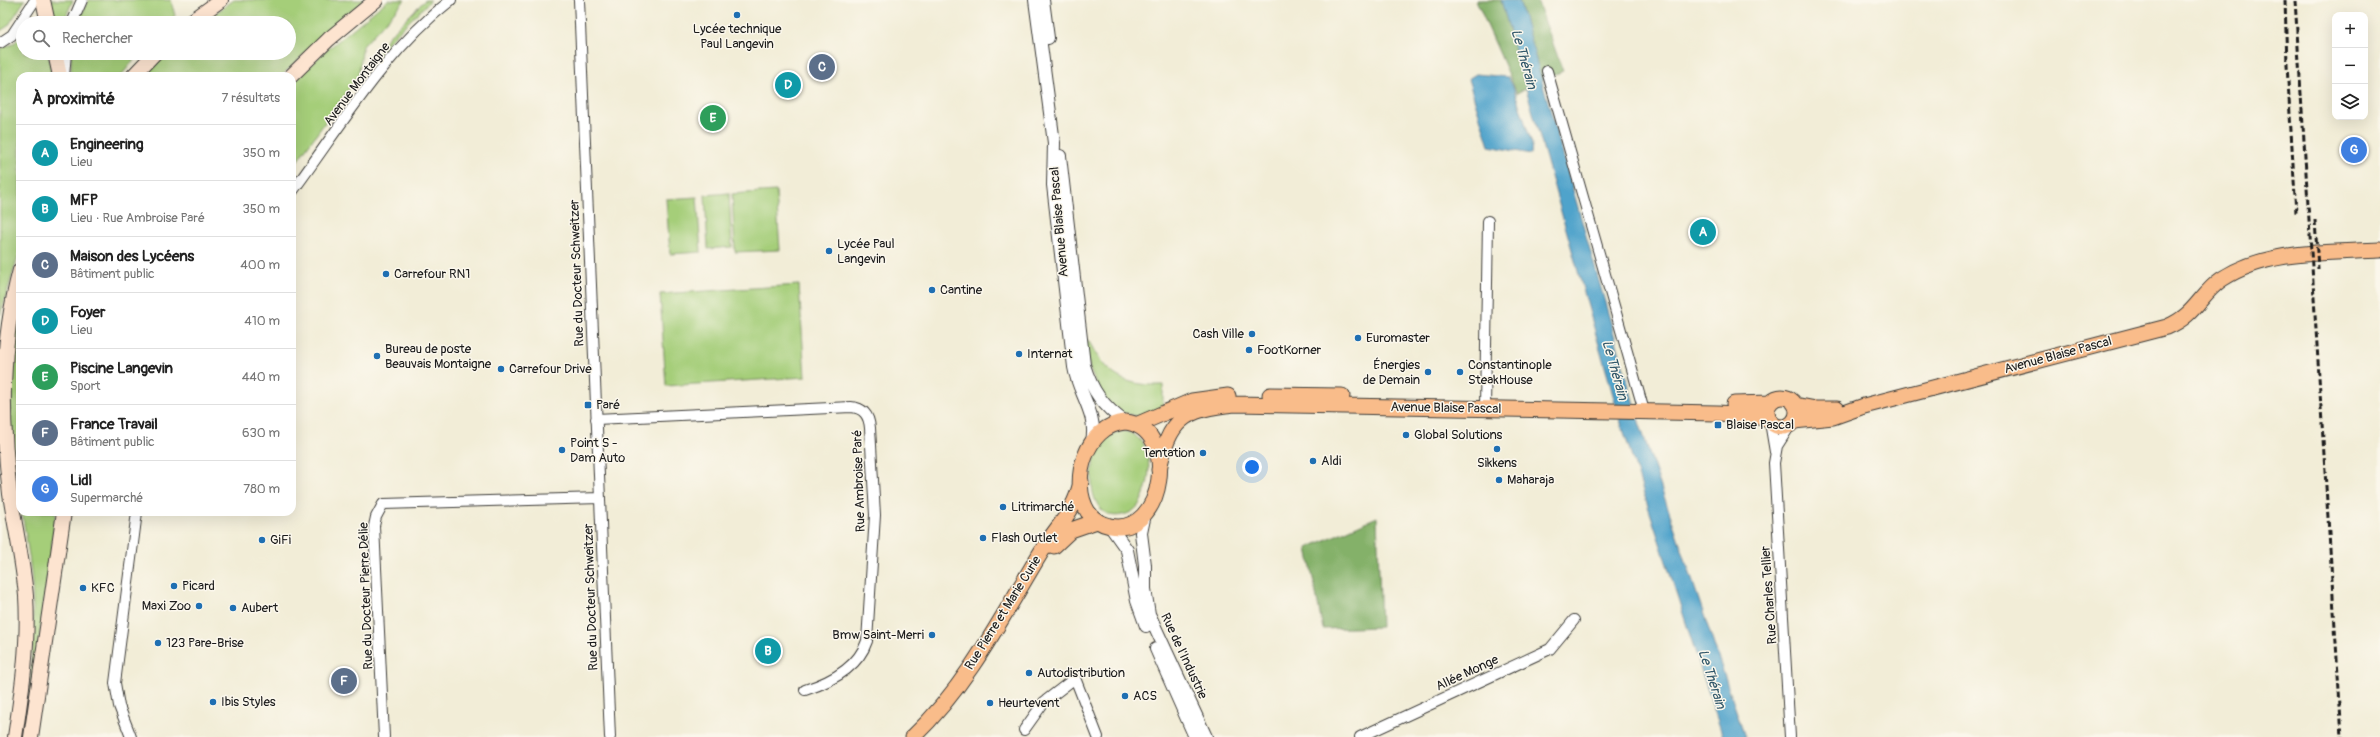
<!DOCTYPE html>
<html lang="fr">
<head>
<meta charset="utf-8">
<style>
  :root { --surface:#fff; --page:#f2f2f2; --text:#222; --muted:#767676; --line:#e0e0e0; --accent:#0b8043 }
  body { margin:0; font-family:Pangolin,sans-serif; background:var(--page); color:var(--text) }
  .controls { position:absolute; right:12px; top:12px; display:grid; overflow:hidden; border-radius:8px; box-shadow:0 4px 16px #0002 }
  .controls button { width:36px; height:36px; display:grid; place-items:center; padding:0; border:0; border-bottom:1px solid var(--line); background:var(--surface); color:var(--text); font:20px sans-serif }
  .you { position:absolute; left:1252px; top:467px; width:14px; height:14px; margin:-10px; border:3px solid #fff; border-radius:50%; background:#1a73e8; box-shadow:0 0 0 6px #1a73e833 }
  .badge { display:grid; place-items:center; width:26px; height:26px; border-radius:50%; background:var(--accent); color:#fff; font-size:13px; font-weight:700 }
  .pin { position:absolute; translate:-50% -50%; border:2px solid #fff; box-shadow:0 1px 4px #0006 }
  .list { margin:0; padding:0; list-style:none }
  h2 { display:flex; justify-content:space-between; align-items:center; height:52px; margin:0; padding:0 16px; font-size:17px }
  h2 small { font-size:13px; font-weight:400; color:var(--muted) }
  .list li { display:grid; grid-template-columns:26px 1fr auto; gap:12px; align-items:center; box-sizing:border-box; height:56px; padding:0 16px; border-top:1px solid var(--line) }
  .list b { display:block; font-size:15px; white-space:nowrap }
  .list p { margin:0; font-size:13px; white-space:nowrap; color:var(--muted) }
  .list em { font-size:13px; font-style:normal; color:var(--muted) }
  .icon { flex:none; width:22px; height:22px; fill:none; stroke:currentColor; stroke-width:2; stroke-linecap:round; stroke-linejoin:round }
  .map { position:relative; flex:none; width:2380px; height:737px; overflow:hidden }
  .search { position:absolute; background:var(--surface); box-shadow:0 4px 16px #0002; left:16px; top:16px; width:280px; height:44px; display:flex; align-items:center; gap:10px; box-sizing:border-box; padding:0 14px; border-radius:22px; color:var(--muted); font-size:15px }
  .panel { position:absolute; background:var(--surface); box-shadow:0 4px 16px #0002; left:16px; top:72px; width:280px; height:444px; border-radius:12px }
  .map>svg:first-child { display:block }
  .green { fill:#a5ce79; stroke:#60754a }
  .forest { fill:#84b169; stroke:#506642 }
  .water { fill:#4fa3cb; stroke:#366074 }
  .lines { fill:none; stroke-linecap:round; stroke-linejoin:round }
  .minor-casing { stroke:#3c3b38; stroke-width:12 }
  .tertiary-casing { stroke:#3c3b38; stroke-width:14 }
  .secondary-casing { stroke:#3c3b38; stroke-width:16 }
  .primary-casing { stroke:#3c3b38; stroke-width:17 }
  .minor { stroke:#fff; stroke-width:10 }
  .tertiary { stroke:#fff; stroke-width:12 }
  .secondary { stroke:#fde4d0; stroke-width:14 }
  .primary { stroke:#f9bc8a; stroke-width:15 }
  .rail { stroke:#1c1c1c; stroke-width:3; stroke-dasharray:6 3; stroke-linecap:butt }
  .poi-dot { fill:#1f6fb2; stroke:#fbf7ec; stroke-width:1.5 }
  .labels { text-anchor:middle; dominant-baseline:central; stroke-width:3; stroke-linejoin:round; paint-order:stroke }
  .poi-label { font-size:13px; fill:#1c1c1c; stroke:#fbf7ec; text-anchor:start }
  .street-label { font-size:13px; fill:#1c1c1c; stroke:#fbf7ec }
  .water-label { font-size:14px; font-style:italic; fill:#33596b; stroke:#fbf7ec }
</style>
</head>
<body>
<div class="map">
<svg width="2380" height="737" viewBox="0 0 2380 737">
  <rect width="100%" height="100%" fill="#fbf7ec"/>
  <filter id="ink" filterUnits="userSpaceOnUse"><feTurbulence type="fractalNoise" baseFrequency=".025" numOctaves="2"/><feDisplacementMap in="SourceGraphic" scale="8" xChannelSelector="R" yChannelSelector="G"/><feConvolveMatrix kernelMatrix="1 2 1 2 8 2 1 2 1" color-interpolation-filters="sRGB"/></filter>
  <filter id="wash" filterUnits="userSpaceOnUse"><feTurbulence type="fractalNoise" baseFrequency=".012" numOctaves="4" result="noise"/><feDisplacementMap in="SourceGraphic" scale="16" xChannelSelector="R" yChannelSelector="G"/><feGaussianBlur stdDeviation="0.9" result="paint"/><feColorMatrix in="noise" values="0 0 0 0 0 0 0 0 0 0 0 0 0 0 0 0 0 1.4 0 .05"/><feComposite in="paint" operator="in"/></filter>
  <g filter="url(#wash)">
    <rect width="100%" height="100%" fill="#f2edd7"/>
    <path class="green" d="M 0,0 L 25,0 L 8,26 L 0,31 Z
      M 50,0 L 73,0 L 63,23 L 55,23 Z
      M 88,0 L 171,0 L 175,16 L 168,23 L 78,23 Z
      M 234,0 L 365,0 L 343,17 L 281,76 L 142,76 L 166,53 L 289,53 L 289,23 L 201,23 Z
      M 388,0 L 405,0 L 363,46 L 358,77 L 292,168 L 292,84 L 322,54 Z
      M 425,0 L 431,0 L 391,39 L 380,53 L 385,58 L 378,61 L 376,54 L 389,36 Z
      M 23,34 L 23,53 L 48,53 L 52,76 L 20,76 L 20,250 L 0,315 L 0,49 L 13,44 Z
      M 71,53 L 139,53 L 121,76 L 71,76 Z
      M 776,191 L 780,250 L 735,252 L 732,194 Z
      M 729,193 L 732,247 L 708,249 L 705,195 Z
      M 697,197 L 701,252 L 670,254 L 666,199 Z
      M 799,285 L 805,377 L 666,386 L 660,294 Z
      M 20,294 L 20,498 L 9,436 L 11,343 Z
      M 1084,341 L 1089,341 C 1106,376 1124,386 1163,385 L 1163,404 L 1159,410 L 1141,417 L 1120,412 L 1102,396 L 1090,370 Z
      M 1124,431 C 1156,437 1153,484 1138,506 C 1134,511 1128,514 1122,515 C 1102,520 1092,500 1092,483 C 1091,461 1099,433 1124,431 Z
      M 22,512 L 56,512 L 26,737 L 24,737 C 31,690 36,620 31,572 C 29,552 25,532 22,512 Z"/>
    <path class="forest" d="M 1476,0 L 1501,0 L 1526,88 L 1517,93 Z
      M 1519,0 L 1537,0 L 1563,71 L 1542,80 Z
      M 1377,517 L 1381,627 L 1323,629 L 1307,548 Z"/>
    <path class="water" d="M 1501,0 L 1519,0 L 1639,422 L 1745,737 L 1723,737 L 1621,423 Z
      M 1476,74 L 1508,77 L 1513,86 L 1532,144 L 1531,154 L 1489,146 L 1468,79 Z"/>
  </g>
  <g filter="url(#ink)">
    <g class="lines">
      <g class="minor-casing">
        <path id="minor" d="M 579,0 L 610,737
          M 72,23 L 82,0
          M 0,43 L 12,35 L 35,0
          M 1547,71 L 1644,411
          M 64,76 L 66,53
          M 292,192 C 341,126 385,51 451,0
          M 1485,409 L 1488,221
          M 596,419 L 851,407 C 864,408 869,416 870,428 L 875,515 L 867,641 C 858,668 830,682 805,690
          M 1770,422 L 1775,452
          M 1024,730 L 1044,702 L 1075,678 L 1098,737
          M 131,737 L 119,706 L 115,683 L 137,512
          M 384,737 L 374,526 L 376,517 L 383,504 L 600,498
          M 1360,737 L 1550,649 L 1574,620
          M 1790,737 L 1774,463 L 1777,446 L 1791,424"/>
      </g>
      <g class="tertiary-casing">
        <path id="tertiary" d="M 1035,0 L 1054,143 L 1053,185 L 1074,367 C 1078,393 1098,414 1092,441
          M 1043,0 L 1048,38
          M 1060,156 L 1084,365 C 1092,391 1103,406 1125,422
          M 1145,514 L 1141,533 L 1145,565 L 1145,589 L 1149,614 L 1206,737
          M 1110,526 L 1127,550 L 1137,601 L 1146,626
          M 1156,649 L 1195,737"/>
      </g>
      <g class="secondary-casing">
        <path id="secondary" d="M 43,0 L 48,23
          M 189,23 L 221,0
          M 55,53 L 60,76
          M 133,76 L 155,53
          M 291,76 L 329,39 L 376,0
          M 15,737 C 22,690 29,643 26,596 C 23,561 15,528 10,494 C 1,418 0,344 20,270
          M 31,737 L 64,512"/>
      </g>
      <g class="primary-casing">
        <path id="primary" d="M 1270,395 L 1342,396
          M1767 412a15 15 0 1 1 30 0a15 15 0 1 1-30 0Z
          M 1734,404 L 1770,403
          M 1795,405 L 1816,409 L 1837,409
          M 1794,421 L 1833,417 L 1864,406 L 2167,327 C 2195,316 2200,294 2222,279 C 2268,249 2328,253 2380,250
          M 1125,422 C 1180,427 1165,538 1110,526 C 1101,524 1093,519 1088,512 C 1069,482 1086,425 1125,422 Z
          M 1136,425 L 1192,401 L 1228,396
          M 1159,470 C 1168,420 1184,409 1235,404 L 1717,413 L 1752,415 L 1769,420
          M 1054,546 L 1071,530 L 1097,521
          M 913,737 C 968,685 1004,613 1043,549 C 1058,525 1076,510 1081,481"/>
      </g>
      <use href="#minor" class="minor"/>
      <use href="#tertiary" class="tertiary"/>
      <use href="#secondary" class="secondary"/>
      <use href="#primary" class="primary"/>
      <path class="rail" d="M 2285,0 L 2287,65 L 2296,213
        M 2295,0 L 2342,737
        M 2315,220 L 2318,269"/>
    </g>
  </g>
  <g class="poi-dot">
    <circle cx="737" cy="15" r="4"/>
    <circle cx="829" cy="251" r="4"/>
    <circle cx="386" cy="274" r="4"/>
    <circle cx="932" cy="290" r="4"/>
    <circle cx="1252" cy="334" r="4"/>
    <circle cx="1358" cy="338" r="4"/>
    <circle cx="1249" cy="350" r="4"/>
    <circle cx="1019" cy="354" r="4"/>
    <circle cx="377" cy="356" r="4"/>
    <circle cx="501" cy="369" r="4"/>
    <circle cx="1428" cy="372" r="4"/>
    <circle cx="1460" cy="372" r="4"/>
    <rect x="584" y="401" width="8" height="8" rx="2"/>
    <rect x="1714" y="421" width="8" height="8" rx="2"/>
    <circle cx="1406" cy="435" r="4"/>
    <circle cx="1497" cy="449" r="4"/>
    <circle cx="562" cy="450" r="4"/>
    <circle cx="1203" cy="453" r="4"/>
    <circle cx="1313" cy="461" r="4"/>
    <circle cx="1499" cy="480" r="4"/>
    <circle cx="1003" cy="507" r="4"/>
    <circle cx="983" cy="538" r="4"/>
    <circle cx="262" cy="540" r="4"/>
    <circle cx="174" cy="586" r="4"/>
    <circle cx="83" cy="588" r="4"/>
    <circle cx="199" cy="606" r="4"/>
    <circle cx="233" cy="608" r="4"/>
    <circle cx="932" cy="635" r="4"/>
    <circle cx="158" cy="643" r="4"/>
    <circle cx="1029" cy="673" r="4"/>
    <circle cx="1125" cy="696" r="4"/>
    <circle cx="213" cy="702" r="4"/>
    <circle cx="990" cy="703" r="4"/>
  </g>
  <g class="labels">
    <g class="poi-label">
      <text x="737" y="29" text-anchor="middle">Lycée technique<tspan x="737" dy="15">Paul Langevin</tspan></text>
      <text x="837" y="244">Lycée Paul<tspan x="837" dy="15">Langevin</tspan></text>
      <text x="394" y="274">Carrefour RN1</text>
      <text x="940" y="290">Cantine</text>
      <text x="1244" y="334" text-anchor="end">Cash Ville</text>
      <text x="1366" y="338">Euromaster</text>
      <text x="385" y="349">Bureau de poste<tspan x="385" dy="15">Beauvais Montaigne</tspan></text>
      <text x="1257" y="350">FootKorner</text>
      <text x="1027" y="354">Internat</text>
      <text x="1420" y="365" text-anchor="end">Énergies<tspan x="1420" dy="15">de Demain</tspan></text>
      <text x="1468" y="365">Constantinople<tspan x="1468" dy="15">SteakHouse</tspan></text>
      <text x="509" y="369">Carrefour Drive</text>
      <text x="596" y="405">Paré</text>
      <text x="1726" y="425">Blaise Pascal</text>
      <text x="1414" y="435">Global Solutions</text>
      <text x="570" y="443">Point S -<tspan x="570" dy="15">Dam Auto</tspan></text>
      <text x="1195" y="453" text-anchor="end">Tentation</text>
      <text x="1321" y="461">Aldi</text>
      <text x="1497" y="463" text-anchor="middle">Sikkens</text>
      <text x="1507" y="480">Maharaja</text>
      <text x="1011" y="507">Litrimarché</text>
      <text x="991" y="538">Flash Outlet</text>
      <text x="270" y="540">GiFi</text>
      <text x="182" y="586">Picard</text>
      <text x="91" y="588">KFC</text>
      <text x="191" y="606" text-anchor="end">Maxi Zoo</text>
      <text x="241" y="608">Aubert</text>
      <text x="924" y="635" text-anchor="end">Bmw Saint-Merri</text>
      <text x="166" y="643">123 Pare-Brise</text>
      <text x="1037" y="673">Autodistribution</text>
      <text x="1133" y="696">ACS</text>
      <text x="221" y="702">Ibis Styles</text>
      <text x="998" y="703">Heurtevent</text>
    </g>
    <g class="street-label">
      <text transform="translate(357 84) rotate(-53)">Avenue Montaigne</text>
      <text transform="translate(1059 222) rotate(-95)">Avenue Blaise Pascal</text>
      <text transform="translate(577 273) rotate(-92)">Rue du Docteur Schweitzer</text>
      <text transform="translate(2058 355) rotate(-15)">Avenue Blaise Pascal</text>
      <text transform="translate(1446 408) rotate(1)">Avenue Blaise Pascal</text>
      <text transform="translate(859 481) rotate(-92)">Rue Ambroise Paré</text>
      <text transform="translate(1769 595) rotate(-94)">Rue Charles Tellier</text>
      <text transform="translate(366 596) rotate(-92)">Rue du Docteur Pierre Délie</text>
      <text transform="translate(591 597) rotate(-92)">Rue du Docteur Schweitzer</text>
      <text transform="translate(1003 613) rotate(-58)">Rue Pierre et Marie Curie</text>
      <text transform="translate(1184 656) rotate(65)">Rue de l'Industrie</text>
      <text transform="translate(1467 673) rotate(-25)">Allée Monge</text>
    </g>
    <g class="water-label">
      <text transform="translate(1524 59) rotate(74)">Le Thérain</text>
      <text transform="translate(1615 370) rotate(74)">Le Thérain</text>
      <text transform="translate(1712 679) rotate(72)">Le Thérain</text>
    </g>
  </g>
</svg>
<div class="controls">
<button>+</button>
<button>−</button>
<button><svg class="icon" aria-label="layers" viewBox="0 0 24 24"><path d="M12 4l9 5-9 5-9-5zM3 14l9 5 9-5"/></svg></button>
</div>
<div class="you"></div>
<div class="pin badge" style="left:1703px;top:232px;background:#0f9aa8">A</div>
<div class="pin badge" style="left:768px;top:651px;background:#0f9aa8">B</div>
<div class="pin badge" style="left:822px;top:67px;background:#5c6f8a">C</div>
<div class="pin badge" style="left:788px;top:85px;background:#0f9aa8">D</div>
<div class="pin badge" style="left:713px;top:118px;background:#2e9e5b">E</div>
<div class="pin badge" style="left:344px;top:681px;background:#5c6f8a">F</div>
<div class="pin badge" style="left:2354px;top:150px;background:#3f7fe0">G</div>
<div class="search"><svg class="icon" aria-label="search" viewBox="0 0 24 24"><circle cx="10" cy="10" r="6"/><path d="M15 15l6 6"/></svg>Rechercher</div>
<section class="panel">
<h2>À proximité<small>7 résultats</small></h2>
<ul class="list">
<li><span class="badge" style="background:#0f9aa8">A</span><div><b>Engineering</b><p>Lieu</p></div><em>350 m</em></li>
<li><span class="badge" style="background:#0f9aa8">B</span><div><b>MFP</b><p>Lieu · Rue Ambroise Paré</p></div><em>350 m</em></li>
<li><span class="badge" style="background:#5c6f8a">C</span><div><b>Maison des Lycéens</b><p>Bâtiment public</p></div><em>400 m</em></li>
<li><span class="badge" style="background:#0f9aa8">D</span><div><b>Foyer</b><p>Lieu</p></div><em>410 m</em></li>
<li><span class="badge" style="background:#2e9e5b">E</span><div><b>Piscine Langevin</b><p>Sport</p></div><em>440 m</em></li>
<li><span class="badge" style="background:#5c6f8a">F</span><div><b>France Travail</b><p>Bâtiment public</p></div><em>630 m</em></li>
<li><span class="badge" style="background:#3f7fe0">G</span><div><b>Lidl</b><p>Supermarché</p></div><em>780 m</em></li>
</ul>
</section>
</div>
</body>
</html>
